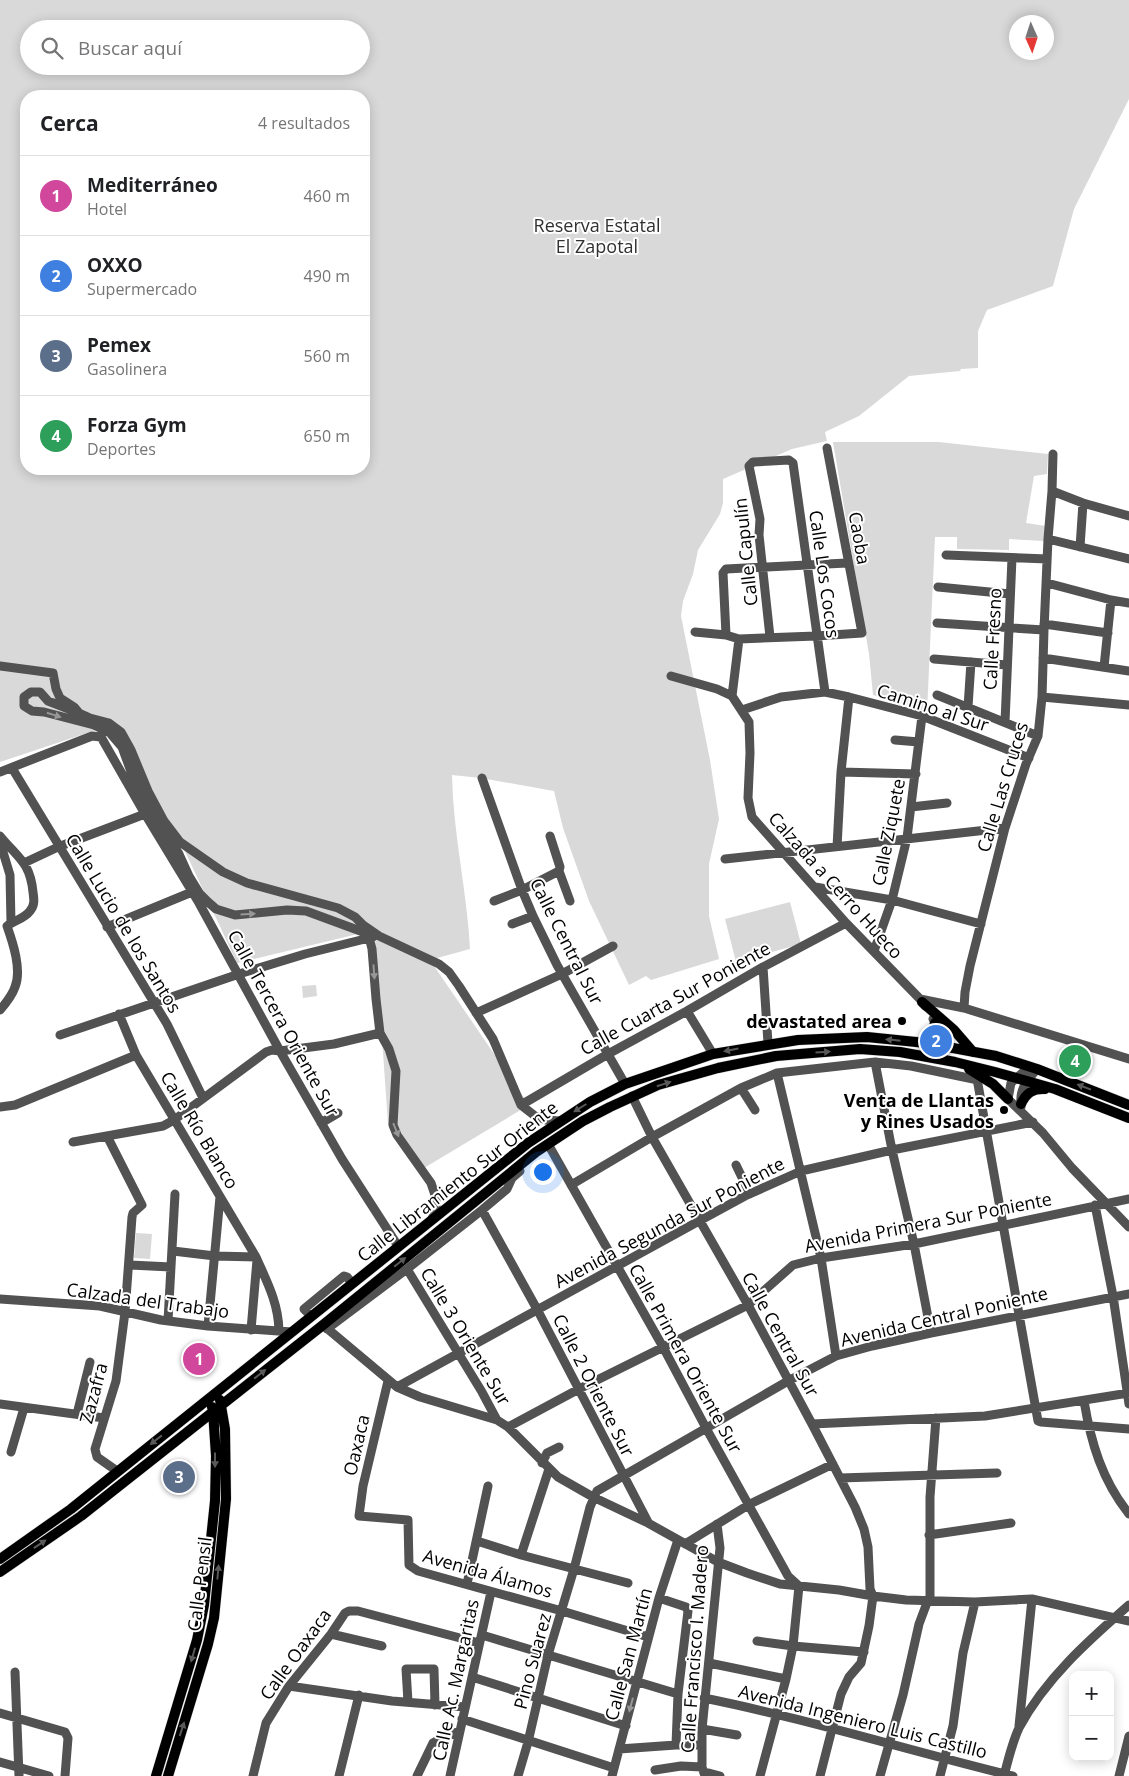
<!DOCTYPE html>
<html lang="es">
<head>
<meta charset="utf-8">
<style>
  :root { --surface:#fff; --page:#f6f6f6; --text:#202124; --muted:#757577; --line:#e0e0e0; --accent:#1a73e8 }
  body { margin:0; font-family:"Open Sans",sans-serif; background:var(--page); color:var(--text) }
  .controls { position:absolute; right:15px; bottom:15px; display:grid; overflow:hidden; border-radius:10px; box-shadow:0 2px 12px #0003 }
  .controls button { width:45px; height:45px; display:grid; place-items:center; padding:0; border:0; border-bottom:1px solid var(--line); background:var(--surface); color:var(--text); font:25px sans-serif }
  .compass { position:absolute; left:1009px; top:15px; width:45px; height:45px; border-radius:50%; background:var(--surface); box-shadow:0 2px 12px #0003; rotate:177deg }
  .you { position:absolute; left:542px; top:1171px; width:18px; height:18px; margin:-12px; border:4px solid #fff; border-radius:50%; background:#1a73e8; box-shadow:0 0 0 8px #1a73e833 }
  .badge { display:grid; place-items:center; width:32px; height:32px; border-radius:50%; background:var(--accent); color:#fff; font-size:16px; font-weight:700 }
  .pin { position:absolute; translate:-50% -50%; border:2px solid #fff; box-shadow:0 1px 5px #0006 }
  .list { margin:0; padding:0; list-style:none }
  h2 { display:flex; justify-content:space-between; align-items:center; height:65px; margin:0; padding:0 20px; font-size:21px }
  h2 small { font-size:16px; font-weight:400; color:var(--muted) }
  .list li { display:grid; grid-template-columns:32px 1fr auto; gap:15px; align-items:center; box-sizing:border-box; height:80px; padding:0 20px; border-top:1px solid var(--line) }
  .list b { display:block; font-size:19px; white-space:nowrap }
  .list p { margin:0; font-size:16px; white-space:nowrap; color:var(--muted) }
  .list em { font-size:16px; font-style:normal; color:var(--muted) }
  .icon { flex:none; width:28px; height:28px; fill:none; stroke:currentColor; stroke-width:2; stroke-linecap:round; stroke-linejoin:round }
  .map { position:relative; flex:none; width:1129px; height:1776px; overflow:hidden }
  .search { position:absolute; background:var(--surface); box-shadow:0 2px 12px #0003; left:20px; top:20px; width:350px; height:55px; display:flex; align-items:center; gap:12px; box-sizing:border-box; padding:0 18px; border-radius:28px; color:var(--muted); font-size:19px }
  .panel { position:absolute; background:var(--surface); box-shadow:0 2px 12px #0003; left:20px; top:90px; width:350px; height:385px; border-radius:20px }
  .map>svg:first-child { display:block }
  .green { fill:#d9d9d9; fill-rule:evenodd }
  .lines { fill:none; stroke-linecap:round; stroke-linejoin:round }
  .major-casing { stroke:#dbdbdb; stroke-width:11 }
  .minor { stroke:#525252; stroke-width:9 }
  .major { stroke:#000; stroke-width:10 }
  .oneway { fill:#979797 }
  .oneway2 { fill:#595959 }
  .poi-dot { fill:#000; stroke:#fff; stroke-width:2 }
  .labels { text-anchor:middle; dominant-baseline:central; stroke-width:4; stroke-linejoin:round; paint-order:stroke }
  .park-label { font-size:18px; fill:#303030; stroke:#fff }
  .street-label { font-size:18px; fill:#000; stroke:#fff }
  .poi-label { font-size:18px; font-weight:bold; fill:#000; stroke:#fff; text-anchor:end }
</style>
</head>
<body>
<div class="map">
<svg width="1129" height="1776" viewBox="0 0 1129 1776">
  <rect width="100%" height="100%" fill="#fff"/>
  <path class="green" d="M 0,0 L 1129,0 L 1129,99 L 1074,209 L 1053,286 L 987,310 L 978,331 L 978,368 L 961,369 L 960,371 L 909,376 L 859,416 L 825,432 L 827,441 L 792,449 L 723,479 L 723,503 L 720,514 L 698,550 L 693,574 L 683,601 L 681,616 L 710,760 L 719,819 L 709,864 L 709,916 L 719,959 L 651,980 L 646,976 L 629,985 L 589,901 L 563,828 L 554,791 L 481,778 L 452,775 C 453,834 467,891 470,949 L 430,960 L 529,1105 L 419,1171 L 388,1124 L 375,938 L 366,932 L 237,963 L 184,849 L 134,775 L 105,727 L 0,762 ZM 1016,22 L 1046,22 L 1046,52 L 1016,52 ZM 29,29 L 361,29 L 361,66 L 29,66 ZM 26,96 L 364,96 L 364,469 L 26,469 Z
    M 833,442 L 939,442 L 1048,454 L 1047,474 L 1034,476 L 1026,523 L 1046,526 L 1044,541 L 1009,539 L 1009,550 L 957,549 L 957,537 L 935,537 L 927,712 L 873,695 L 869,654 Z
    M 790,902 L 801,944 L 736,962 L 725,919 Z
    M 316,985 L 317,996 L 303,998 L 302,986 Z
    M 136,1233 L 152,1234 L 150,1259 L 134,1258 Z"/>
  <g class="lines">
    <g class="major-casing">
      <path id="major" d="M 922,1002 L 954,1030 L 973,1052
        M 926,1043 L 931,1036 L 935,1023
        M 969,1069 L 993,1084 L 1008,1099
        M 1021,1104 C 1026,1093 1033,1088 1045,1089
        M 0,1559 L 71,1509 L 528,1143 L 590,1102 L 625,1084 L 713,1054 L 798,1040 L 867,1037 L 926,1043 L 996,1056 L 1037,1069 L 1129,1105
        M 0,1572 L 81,1516 L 124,1482 L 323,1325 L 536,1152 L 583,1121 L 610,1107 L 658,1085 L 718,1068 L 776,1056 L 860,1049 L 900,1052 L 955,1062 L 995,1072 L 1055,1089 L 1129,1118
        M 156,1776 L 197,1640 L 204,1605 L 215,1501 L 216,1456 L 213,1411 L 212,1407
        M 168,1776 L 208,1644 L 214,1618 L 226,1499 L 225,1429 L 220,1400"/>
    </g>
    <path class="minor" d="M 1052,491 L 1083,503 L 1129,516
      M 1048,539 L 1129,559
      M 1080,547 L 1083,503
      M 946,555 L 1047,559
      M 1047,583 L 1111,600 L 1129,603
      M 938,587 L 1010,594
      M 937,623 L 1044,630
      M 1044,624 L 1108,633
      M 695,632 L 726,635 L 739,639 L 816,636 L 862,633 L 827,448
      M 726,635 L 723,573 L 726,569 L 847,563
      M 770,637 L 759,535 L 760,519 L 749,466 L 753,462 L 789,460 L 793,463 L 825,692
      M 1043,658 L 1129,671
      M 934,659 L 1007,665
      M 0,666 L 53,673 L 56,689 L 60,698 L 74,707 L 79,713 L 90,718 L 109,723 L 121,732 L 131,750 L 148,791 L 164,821 L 180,842 L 223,872 L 247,883 L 338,908 L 355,917 L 363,925 L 379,936 L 439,964 L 449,972 L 459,986 L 493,1039 L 521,1105 L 535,1116 L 546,1120 L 560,1121
      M 1104,667 L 1111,600
      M 671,676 L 717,689 L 732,696 L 749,722 L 750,753 L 748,798 L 752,817 L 846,923 L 920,999 L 925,1006
      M 937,695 L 1038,736
      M 732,696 L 739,639
      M 1042,697 L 1129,705
      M 968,707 L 971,662
      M 742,710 L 781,697 L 825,692 L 849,697 L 922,716 L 1029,758
      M 79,713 L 48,701 L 40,692 L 31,692 L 24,697 L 24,706 L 32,711 L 44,712 L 94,725 L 110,733 L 122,747 L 137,788 L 179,854 L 189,876 L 200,894 L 208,902 L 216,909 L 235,915 L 287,910 L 306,911 L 363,932 L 369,937 L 372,949 L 376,999 L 380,1033 L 389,1049 L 396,1071 L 393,1125 L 397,1135 L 431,1183 L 436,1198 L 436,1209 L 432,1219
      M 1005,722 L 1012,558
      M 895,740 L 919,742
      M 12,768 L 167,1024 L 203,1098
      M 0,772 L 92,736 L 101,737 L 145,814 L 199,903 L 280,1051 L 342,1159 L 398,1246
      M 841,772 L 916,774
      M 482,778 L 522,890 L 533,916 L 557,965 L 625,1084
      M 911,807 L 947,803
      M 0,836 C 18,858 30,862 33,892 C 34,899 35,905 30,911 C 24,919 15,920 7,926
      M 550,836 L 560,867 L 559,871 L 570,901
      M 0,842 L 10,875 L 11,923
      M 837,847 L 841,772 L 849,697
      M 725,859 L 1005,828
      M 24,863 L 58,847 L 145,814
      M 815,887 L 892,900 L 981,924
      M 494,901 L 522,890 L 559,871
      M 512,924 L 533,916
      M 107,927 L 192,892
      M 874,951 L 892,900 L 907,838 L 922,716
      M 763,967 L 768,1043
      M 920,999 L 964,1008 L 1129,1059
      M 964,1008 L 965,992 L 970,966 L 1005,828 L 1026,764 L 1038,736 L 1042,697 L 1044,630 L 1048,539 L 1052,491 L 1053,454
      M 0,1010 C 6,1003 12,996 15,987 C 22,970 13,943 7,926
      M 687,1011 L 713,1054
      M 476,1013 L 562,974 L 613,946
      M 119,1014 L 136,1055 L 256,1257 C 267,1282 278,1302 279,1330
      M 933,1019 L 942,1036 L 941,1059
      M 60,1035 L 239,974 L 305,954 L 373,937
      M 875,1062 L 892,1150 L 914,1244 L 931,1333
      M 1029,1067 L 1011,1083 L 1008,1099 L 1043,1133 L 1072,1168 L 1129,1227
      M 777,1073 L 821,1258 L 836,1356
      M 976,1073 L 1038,1421 L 1041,1422 L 1129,1429
      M 741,1088 L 755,1110
      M 632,1096 L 652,1137 L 748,1305 L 812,1424 L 855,1507 L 864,1529 L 868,1547 L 870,1589 L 873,1596 L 869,1626 L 861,1663 L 849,1677 L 841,1694 L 820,1776
      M 521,1105 L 608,1054 L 687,1011 L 763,967 L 846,923
      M 0,1107 L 15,1105 L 136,1055
      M 1021,1107 C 1019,1089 1026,1082 1037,1069
      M 321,1123 L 338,1113
      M 107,1136 L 142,1205 L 133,1213 L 132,1217 L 125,1312 L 116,1381 L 95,1449 L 97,1457 L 117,1471
      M 73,1142 L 163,1126 L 174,1120 L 266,1052 L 272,1050 L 280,1051 L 334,1044 L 380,1033
      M 548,1144 L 663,1347 L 706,1428 L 788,1576 L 799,1586 L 793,1646 L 786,1679 L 760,1776
      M 736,1165 L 750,1194
      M 571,1185 L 652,1137 L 741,1088 L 777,1073 L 875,1062 L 911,1066 L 978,1080
      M 1095,1205 L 1113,1296 L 1129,1404
      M 482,1210 L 538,1311 L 648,1522
      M 173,1251 L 215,1256 L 256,1257
      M 130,1265 L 171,1267
      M 407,1269 L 482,1392 L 497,1420
      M 0,1299 L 100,1306 L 161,1320 L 208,1326 L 292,1332
      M 311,1316 L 304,1309 L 344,1276 L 347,1277 L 352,1283
      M 168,1321 L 175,1194
      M 323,1325 L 397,1387 L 420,1397 L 497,1420 L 508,1427 L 558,1477 L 593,1497 L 648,1523 L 718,1562 L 747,1573 L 780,1584 L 839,1590 L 873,1596 L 906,1600 L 975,1602 L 1032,1599 L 1129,1621
      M 208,1326 L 220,1197
      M 327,1329 L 407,1269 L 482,1210 L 507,1189 L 512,1178 L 520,1171
      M 251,1330 L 257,1260
      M 388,1381 L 363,1486 L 359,1516 L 408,1520 L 409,1565 L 418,1571 L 562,1611 L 648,1637
      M 397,1387 L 699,1221 L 745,1196 L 801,1171 L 892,1150 L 1033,1122
      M 1084,1401 C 1091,1443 1102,1480 1129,1514
      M 0,1404 L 104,1418
      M 77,1414 L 90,1362
      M 812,1424 L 985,1416 L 1129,1393
      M 508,1427 L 579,1389 L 748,1305 L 793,1265 L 821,1258 L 914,1244 L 1129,1199
      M 11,1452 L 24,1408
      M 542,1463 L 547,1453 L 559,1447
      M 840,1478 L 997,1473
      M 929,1535 L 1011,1523
      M 477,1541 L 521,1555 L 628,1583
      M 685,1544 L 750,1504 L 833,1464
      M 521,1555 L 549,1469
      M 467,1584 L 488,1486
      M 659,1598 L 686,1607 L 688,1611 L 678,1694 L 676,1745
      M 331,1634 L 382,1646
      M 482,1635 L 678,1694
      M 757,1641 L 793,1646 L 864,1652
      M 709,1663 L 786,1679
      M 15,1672 L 19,1776
      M 472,1677 L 626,1726
      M 289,1686 L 392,1701 L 465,1707
      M 704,1698 C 808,1719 910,1751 1013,1776
      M 408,1702 L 406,1669 L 434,1669 L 435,1705
      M 0,1713 L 65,1732 L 68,1738 L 65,1776
      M 462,1719 L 614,1768
      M 1019,1726 L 1032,1599
      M 702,1729 L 737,1735
      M 619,1749 L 676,1745 L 701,1745
      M 0,1762 L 49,1776
      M 655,1770 L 681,1766 L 702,1767
      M 705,1772 L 720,1776
      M 253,1776 L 266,1723 L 289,1686 L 331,1634 L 345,1613 L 349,1611 L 358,1611 L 479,1643
      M 339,1776 L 359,1695
      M 417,1776 L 433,1743 L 442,1738 L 460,1731
      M 450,1776 L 491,1592
      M 518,1776 L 528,1742 L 548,1655 L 574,1569 L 590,1507 L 597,1491 L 788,1381 L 836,1356 L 872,1346 L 931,1333 L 1129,1294
      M 612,1776 L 659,1598 L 678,1540
      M 705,1776 L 702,1767 L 702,1729 L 720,1548 L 717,1524
      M 880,1776 L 903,1695 L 919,1624 L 928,1600 L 930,1597 L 930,1497 L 936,1418
      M 940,1776 L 953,1726 L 963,1653 L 975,1602
      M 1004,1776 C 1008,1760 1012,1743 1019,1728 C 1045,1679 1088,1641 1129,1605
      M 1119,1776 L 1129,1736"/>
    <use href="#major" class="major"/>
  </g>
  <defs><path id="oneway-solid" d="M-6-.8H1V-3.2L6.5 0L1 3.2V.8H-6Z" transform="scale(1.25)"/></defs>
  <g class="oneway">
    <use href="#oneway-solid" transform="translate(54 715) rotate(17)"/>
    <use href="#oneway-solid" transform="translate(248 914) rotate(-3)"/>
    <use href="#oneway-solid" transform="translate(374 972) rotate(86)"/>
    <use href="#oneway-solid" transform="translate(396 1130) rotate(68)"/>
    <use href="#oneway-solid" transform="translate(631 1705) rotate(105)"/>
  </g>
  <g class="oneway2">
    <use href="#oneway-solid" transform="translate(893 1040) rotate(-174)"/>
    <use href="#oneway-solid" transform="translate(731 1050) rotate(169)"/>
    <use href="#oneway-solid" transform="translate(823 1052) rotate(-3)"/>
    <use href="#oneway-solid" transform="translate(664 1084) rotate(-17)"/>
    <use href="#oneway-solid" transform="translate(1084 1087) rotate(-159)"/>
    <use href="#oneway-solid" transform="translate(580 1108) rotate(148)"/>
    <use href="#oneway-solid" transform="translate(400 1262) rotate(-39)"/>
    <use href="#oneway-solid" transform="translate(260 1374) rotate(-38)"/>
    <use href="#oneway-solid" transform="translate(156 1440) rotate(142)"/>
    <use href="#oneway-solid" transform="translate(215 1460) rotate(90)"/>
    <use href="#oneway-solid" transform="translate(40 1544) rotate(-34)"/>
    <use href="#oneway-solid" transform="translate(218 1572) rotate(-85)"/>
    <use href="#oneway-solid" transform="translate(193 1655) rotate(106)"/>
    <use href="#oneway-solid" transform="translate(182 1729) rotate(-72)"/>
  </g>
  <g class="poi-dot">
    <circle cx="902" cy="1021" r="5"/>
    <circle cx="1004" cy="1110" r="5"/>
  </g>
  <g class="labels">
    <g class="park-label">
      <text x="597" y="225">Reserva Estatal<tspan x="597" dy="21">El Zapotal</tspan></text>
    </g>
    <g class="street-label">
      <text transform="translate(860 538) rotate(80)">Caoba</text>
      <text transform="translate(745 552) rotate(-96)">Calle Capulín</text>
      <text transform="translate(825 574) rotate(82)">Calle Los Cocos</text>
      <text transform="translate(992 639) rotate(-87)">Calle Fresno</text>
      <text transform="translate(933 707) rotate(18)">Camino al Sur</text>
      <text transform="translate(1002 787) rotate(-73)">Calle Las Cruces</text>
      <text transform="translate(888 832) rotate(-79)">Calle Ziquete</text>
      <text transform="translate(836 885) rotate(48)">Calzada a Cerro Hueco</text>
      <text transform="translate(124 923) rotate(59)">Calle Lucio de los Santos</text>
      <text transform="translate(567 941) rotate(63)">Calle Central Sur</text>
      <text transform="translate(675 998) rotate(-29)">Calle Cuarta Sur Poniente</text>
      <text transform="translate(284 1023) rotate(61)">Calle Tercera Oriente Sur</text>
      <text transform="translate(200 1130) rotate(59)">Calle Río Blanco</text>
      <text transform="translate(457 1181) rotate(-38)">Calle Libramiento Sur Oriente</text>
      <text transform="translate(669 1222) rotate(-28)">Avenida Segunda Sur Poniente</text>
      <text transform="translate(928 1222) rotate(-11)">Avenida Primera Sur Poniente</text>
      <text transform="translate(148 1300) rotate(8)">Calzada del Trabajo</text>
      <text transform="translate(944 1316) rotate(-13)">Avenida Central Poniente</text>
      <text transform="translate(781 1334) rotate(61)">Calle Central Sur</text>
      <text transform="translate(466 1336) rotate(59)">Calle 3 Oriente Sur</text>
      <text transform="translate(686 1358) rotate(61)">Calle Primera Oriente Sur</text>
      <text transform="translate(594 1385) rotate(63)">Calle 2 Oriente Sur</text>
      <text transform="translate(93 1393) rotate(-75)">Zazafra</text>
      <text transform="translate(356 1445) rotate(-77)">Oaxaca</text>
      <text transform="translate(488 1573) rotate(16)">Avenida Álamos</text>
      <text transform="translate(199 1584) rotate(-83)">Calle Pensil</text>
      <text transform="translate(694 1649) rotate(-86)">Calle Francisco I. Madero</text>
      <text transform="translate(295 1654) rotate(-54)">Calle Oaxaca</text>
      <text transform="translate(628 1654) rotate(-75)">Calle San Martín</text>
      <text transform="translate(532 1661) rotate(-75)">Pino Suarez</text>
      <text transform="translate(455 1680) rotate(-78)">Calle Ac. Margaritas</text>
      <text transform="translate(863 1721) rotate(14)">Avenida Ingeniero Luis Castillo</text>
    </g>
    <g class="poi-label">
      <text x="892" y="1021">devastated area</text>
      <text x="994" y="1100">Venta de Llantas<tspan x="994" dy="21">y Rines Usados</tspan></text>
    </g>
  </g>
</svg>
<div class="controls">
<button>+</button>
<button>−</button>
</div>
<svg class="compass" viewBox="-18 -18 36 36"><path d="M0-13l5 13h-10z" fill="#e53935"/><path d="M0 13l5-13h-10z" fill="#757577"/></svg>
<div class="you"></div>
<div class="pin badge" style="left:199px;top:1359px;background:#d1479c">1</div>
<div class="pin badge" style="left:936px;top:1041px;background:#3f7fe0">2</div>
<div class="pin badge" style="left:179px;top:1477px;background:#5c6f8a">3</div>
<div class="pin badge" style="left:1075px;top:1061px;background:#2e9e5b">4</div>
<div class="search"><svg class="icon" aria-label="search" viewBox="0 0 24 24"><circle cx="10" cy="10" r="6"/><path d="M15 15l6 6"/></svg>Buscar aquí</div>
<section class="panel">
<h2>Cerca<small>4 resultados</small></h2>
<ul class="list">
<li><span class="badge" style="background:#d1479c">1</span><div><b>Mediterráneo</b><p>Hotel</p></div><em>460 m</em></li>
<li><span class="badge" style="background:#3f7fe0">2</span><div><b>OXXO</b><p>Supermercado</p></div><em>490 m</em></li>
<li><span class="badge" style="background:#5c6f8a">3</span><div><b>Pemex</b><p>Gasolinera</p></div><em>560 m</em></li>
<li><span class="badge" style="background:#2e9e5b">4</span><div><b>Forza Gym</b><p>Deportes</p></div><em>650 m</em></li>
</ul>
</section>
</div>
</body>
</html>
